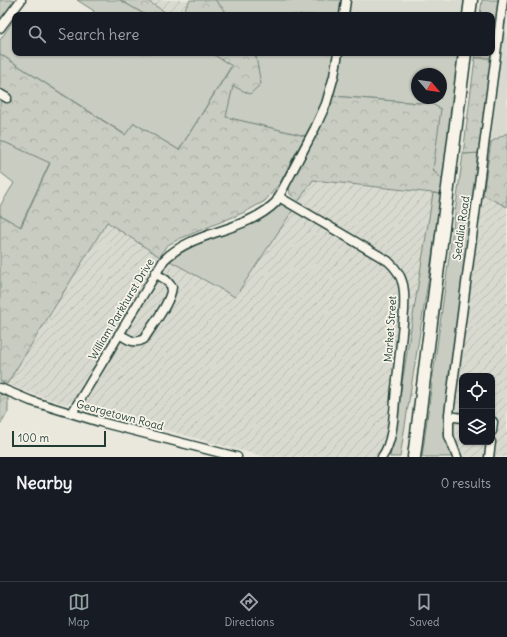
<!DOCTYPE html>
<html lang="en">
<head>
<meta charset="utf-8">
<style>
  :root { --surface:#171b24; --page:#242831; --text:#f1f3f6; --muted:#9ea1a6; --line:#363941; --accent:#92a19f }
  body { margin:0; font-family:Delius,sans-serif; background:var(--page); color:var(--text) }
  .controls { position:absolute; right:12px; bottom:12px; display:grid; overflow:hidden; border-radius:8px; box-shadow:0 1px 3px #0004 }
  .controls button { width:36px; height:36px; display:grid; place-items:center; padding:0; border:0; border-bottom:1px solid var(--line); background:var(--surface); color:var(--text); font:20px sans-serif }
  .compass { position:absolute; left:411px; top:68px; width:36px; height:36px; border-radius:50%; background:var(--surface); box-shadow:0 1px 3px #0004; rotate:119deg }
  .scale { position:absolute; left:12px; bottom:10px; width:94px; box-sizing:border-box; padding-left:4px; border:2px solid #1f3d34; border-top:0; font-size:11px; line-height:14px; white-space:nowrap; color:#1f3d34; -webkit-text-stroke:3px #f7f3e8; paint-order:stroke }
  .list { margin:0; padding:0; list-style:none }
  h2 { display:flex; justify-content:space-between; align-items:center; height:52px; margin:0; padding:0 16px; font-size:17px }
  h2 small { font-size:13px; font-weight:400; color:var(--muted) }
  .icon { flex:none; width:22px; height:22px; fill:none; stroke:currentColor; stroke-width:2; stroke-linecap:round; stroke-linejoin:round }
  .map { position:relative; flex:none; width:507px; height:457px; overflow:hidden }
  .search { position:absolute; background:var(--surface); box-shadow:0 1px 3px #0004; left:12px; right:12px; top:12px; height:44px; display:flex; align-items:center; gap:10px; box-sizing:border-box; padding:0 14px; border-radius:8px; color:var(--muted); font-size:15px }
  .sheet { height:124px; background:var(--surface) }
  nav { display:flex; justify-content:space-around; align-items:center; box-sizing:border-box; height:56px; border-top:1px solid var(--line); background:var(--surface); font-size:11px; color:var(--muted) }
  nav a { display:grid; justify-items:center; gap:2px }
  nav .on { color:var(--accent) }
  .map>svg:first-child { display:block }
  .built { fill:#d9dacf }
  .industrial { fill:url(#industrial-furrows); fill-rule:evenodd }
  .green { fill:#c8ccc1; stroke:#74847a; fill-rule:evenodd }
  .forest { fill:url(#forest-crowns); stroke:#74847a }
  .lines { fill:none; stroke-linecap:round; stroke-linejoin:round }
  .minor-casing { stroke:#1f3d34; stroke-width:11 }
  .highway-casing { stroke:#1f3d34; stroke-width:15 }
  .minor { stroke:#f7f3e8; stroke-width:8 }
  .highway { stroke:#f7f3e8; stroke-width:12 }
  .labels { text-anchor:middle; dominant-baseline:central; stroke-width:3.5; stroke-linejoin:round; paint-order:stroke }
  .street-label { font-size:11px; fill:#1f3d34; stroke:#f7f3e8 }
</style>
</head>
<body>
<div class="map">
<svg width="507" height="457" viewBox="0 0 507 457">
  <defs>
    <pattern id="industrial-furrows" width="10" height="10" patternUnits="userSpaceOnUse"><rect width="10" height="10" fill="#d9dacf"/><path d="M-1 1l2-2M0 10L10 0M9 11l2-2" fill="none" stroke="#babcb2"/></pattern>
    <pattern id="forest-crowns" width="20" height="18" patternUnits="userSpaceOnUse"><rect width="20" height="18" fill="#c8ccc1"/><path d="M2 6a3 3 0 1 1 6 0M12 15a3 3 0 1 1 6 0" fill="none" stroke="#abb0a6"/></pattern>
  </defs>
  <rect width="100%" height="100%" fill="#eae8dd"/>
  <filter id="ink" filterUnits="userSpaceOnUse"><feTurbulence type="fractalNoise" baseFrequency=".025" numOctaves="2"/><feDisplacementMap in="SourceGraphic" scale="8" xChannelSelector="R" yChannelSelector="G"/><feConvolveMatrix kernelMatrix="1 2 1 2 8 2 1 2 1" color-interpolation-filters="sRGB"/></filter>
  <g filter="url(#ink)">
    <path class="built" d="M 349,0 L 467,0 L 465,15 L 359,15 L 348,14 Z
      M 507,3 L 507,133 L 491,142 Z"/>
    <path class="industrial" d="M 146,0 L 190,0 L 181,15 L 170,15 Z
      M 313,180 L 433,193 L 390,457 L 266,457 L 87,409 L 86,399 L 92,388 L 170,261 L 235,297 Z
      M 483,195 L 507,207 L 507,457 L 462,457 L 453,432 L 452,413 ZM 462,376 L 492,376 L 492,442 L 462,442 Z
      M 107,222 L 160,257 L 74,401 L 65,404 L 27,392 L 7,384 Z"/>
    <path class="green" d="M 0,0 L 15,0 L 0,23 Z
      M 77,0 L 120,0 L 146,15 L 92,15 L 94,11 Z
      M 215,0 L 341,0 L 340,15 L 229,15 Z
      M 482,0 L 499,0 L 492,58 L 475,58 L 476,53 L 492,53 L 492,15 L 480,15 Z
      M 15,18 L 15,53 L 211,53 L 232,65 L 179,150 L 134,123 L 126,135 L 0,54 L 0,40 Z
      M 254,53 L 335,53 L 327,91 L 317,115 L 305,136 L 225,117 L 233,86 L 256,57 Z
      M 342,53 L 460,53 L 443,180 L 433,170 L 432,104 L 332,96 ZM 417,74 L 441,74 L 441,98 L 417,98 Z
      M 0,140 L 50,162 L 20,227 L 0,215 L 0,206 L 14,183 L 0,172 Z
      M 480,153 L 443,429 L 447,443 L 454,457 L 422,457 L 463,154 Z
      M 433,193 L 442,194 L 400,457 L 390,457 Z
      M 277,202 L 286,202 L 295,207 L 235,297 L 170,261 L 177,252 L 189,243 L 243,225 Z"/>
    <path class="forest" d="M 120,0 L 146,0 L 170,15 L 146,15 Z
      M 190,0 L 215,0 L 229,15 L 181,15 Z
      M 211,53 L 254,53 L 256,57 L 261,84 L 250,94 L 233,86 L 226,117 L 305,136 L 280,183 L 265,201 L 245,212 L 179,239 L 166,246 L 160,257 L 107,222 L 7,384 L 0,381 L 0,215 L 21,227 L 50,163 L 0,140 L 0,54 L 125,135 L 134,123 L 179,150 L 232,66 Z
      M 475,58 L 492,58 L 480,153 L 463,154 Z
      M 332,96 L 432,104 L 441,109 L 433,170 L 443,180 L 442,194 L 313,180 L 298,202 L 290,194 L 289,185 Z
      M 507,133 L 507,207 L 483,195 L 491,142 Z
      M 0,394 L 8,397 L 8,412 L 0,425 Z"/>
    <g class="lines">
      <g class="minor-casing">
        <path id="minor" d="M 344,15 L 346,0
          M 0,28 L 21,0
          M 0,94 L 7,98
          M 279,197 L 388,261 C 405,276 405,290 404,311 C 402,336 399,362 396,388 C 394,408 394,441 382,457
          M 119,334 C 128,339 134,345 144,339 C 153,324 170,304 172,287 L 166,280 L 155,273
          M 0,388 L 31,401 L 100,422 L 237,457
          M 72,413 L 164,260 C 195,229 245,233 276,202 L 315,128 L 326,104 L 334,76 L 338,53
          M 449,416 L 462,418
          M 492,421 L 493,422 L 492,431
          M 457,457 L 449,436 L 449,414 L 503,0
          M 489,457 L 491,442"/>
      </g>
      <g class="highway-casing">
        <path id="highway" d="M 469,15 L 471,0
          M 414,457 L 465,53"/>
      </g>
      <use href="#minor" class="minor"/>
      <use href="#highway" class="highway"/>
    </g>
  </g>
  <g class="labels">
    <g class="street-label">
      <text transform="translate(461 228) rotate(-82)">Sedalia Road</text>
      <text transform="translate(121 309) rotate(-59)">William Parkhurst Drive</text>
      <text transform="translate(390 329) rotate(-86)">Market Street</text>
      <text transform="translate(120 415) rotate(15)">Georgetown Road</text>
    </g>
  </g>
</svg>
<div class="controls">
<button><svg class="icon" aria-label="locate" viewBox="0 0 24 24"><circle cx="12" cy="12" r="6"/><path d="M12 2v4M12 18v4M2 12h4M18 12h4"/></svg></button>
<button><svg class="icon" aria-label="layers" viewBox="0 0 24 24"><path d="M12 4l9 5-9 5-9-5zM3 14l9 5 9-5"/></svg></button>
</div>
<svg class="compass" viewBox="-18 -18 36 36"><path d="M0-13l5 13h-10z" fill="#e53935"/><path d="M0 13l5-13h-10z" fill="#9ea1a6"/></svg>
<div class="scale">100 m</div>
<div class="search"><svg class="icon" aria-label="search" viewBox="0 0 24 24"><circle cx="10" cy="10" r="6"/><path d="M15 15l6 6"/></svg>Search here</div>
</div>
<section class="sheet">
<h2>Nearby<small>0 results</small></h2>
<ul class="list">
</ul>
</section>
<nav>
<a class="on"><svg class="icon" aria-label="map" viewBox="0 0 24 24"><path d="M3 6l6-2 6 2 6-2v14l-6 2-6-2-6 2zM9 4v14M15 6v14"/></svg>Map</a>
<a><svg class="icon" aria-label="directions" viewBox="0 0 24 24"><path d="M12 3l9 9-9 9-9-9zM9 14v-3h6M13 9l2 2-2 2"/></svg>Directions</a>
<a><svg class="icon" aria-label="saved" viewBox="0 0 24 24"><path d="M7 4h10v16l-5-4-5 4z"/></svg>Saved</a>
</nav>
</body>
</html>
